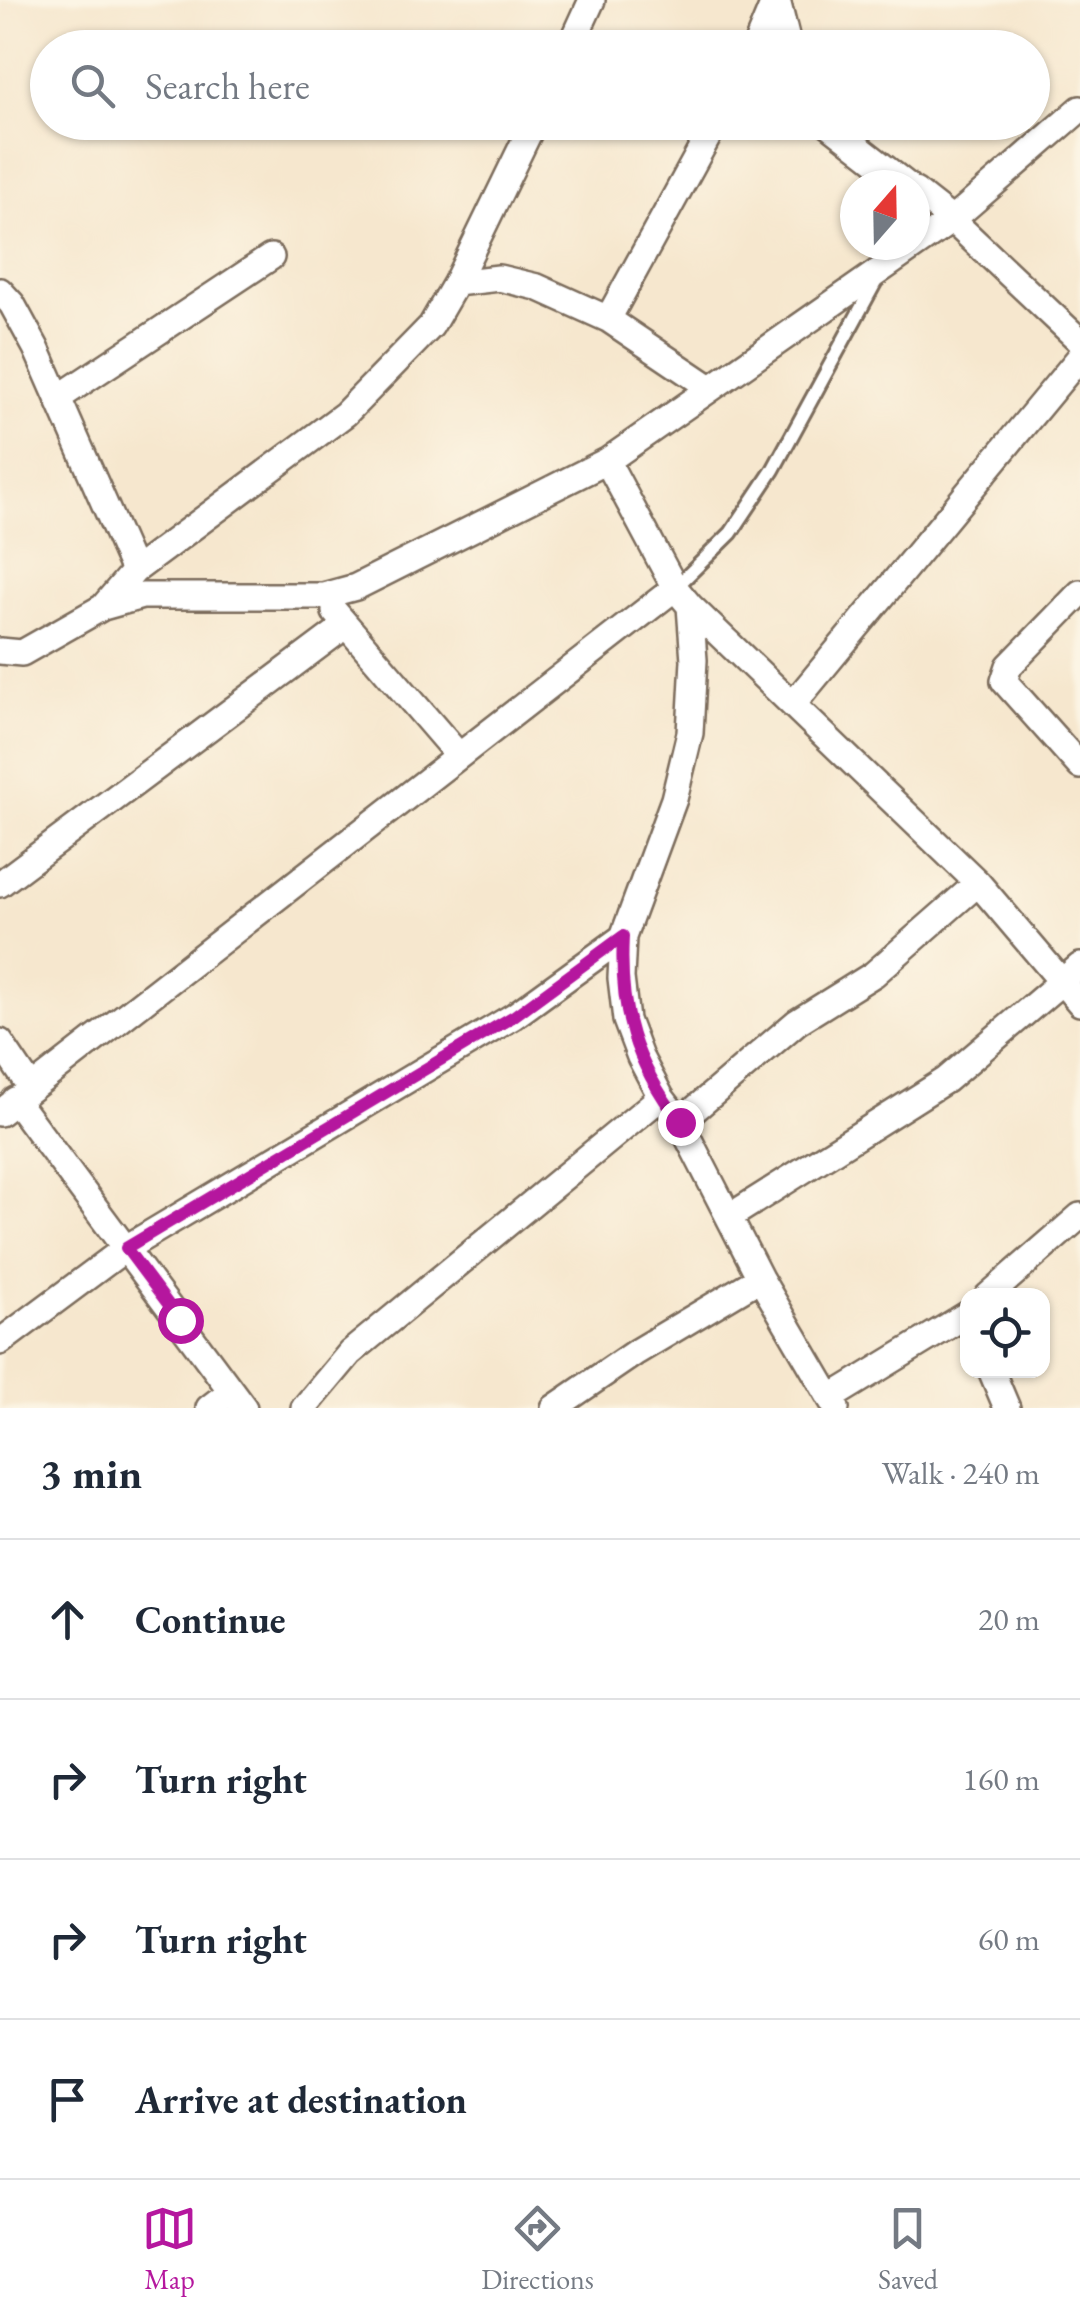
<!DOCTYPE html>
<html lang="en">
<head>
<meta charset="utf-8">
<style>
  :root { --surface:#fff; --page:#f2f2f3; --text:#1f2937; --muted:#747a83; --line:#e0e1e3; --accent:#b5179e }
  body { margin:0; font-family:"EB Garamond",serif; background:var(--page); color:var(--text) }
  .controls { position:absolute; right:30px; bottom:30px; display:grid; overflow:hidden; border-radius:20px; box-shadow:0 2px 8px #0004 }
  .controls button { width:90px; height:90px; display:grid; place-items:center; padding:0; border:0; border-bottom:2px solid var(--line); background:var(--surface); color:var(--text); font:50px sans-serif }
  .compass { position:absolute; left:840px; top:170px; width:90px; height:90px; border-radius:50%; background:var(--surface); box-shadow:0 2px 8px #0004; rotate:20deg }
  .stop { position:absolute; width:30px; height:30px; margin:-22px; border:8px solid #b5179e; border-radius:50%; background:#fff }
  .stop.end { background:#b5179e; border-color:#fff; box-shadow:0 2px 10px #0008 }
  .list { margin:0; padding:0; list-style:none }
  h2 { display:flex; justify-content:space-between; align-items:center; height:130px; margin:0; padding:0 40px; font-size:42px }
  h2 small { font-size:32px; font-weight:400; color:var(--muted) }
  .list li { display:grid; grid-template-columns:65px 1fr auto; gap:30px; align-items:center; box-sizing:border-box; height:160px; padding:0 40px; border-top:2px solid var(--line) }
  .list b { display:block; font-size:38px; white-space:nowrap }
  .list em { font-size:32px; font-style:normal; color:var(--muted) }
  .icon { flex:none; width:55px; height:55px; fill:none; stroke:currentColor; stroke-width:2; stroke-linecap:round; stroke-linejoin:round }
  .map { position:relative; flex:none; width:1080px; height:1408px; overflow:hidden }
  .search { position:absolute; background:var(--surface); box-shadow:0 2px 8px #0004; left:30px; right:30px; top:30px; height:110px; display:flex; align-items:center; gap:25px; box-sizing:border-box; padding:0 35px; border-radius:55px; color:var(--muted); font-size:38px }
  .sheet { height:770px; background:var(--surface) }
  nav { display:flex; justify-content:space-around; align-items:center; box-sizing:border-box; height:140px; border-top:2px solid var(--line); background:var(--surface); font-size:28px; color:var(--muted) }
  nav a { display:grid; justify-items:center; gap:5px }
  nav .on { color:var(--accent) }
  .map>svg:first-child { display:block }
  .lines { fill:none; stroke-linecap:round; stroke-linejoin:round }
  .lane-casing { stroke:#7c6c5c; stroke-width:18 }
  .street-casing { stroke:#7c6c5c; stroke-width:30 }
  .lane { stroke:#fff; stroke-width:12 }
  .street { stroke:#fff; stroke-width:25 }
  .route { stroke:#b5179e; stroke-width:12 }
</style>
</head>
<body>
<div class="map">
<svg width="1080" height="1408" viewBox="0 0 1080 1408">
  <rect width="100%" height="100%" fill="#fcf5e5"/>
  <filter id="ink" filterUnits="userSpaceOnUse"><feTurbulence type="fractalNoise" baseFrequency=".01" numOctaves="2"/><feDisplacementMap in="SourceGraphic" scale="20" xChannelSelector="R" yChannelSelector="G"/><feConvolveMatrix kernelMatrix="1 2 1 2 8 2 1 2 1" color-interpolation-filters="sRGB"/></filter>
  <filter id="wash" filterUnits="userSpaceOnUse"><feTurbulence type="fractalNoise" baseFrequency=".0048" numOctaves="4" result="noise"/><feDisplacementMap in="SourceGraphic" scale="40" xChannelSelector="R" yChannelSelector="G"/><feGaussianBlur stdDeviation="2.25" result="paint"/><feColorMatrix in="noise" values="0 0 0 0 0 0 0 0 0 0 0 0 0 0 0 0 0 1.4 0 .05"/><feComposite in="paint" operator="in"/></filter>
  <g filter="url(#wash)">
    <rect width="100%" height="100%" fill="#f6e7ce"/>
  </g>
  <g filter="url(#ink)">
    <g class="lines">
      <g class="lane-casing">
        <path id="lane" d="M 675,588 L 731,533 L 773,470 L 877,279"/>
      </g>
      <g class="street-casing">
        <path id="street" d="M 777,0 L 789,48
          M 570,48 L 592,0
          M 755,48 L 775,0
          M 826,122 L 907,185
          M 915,191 L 952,220 L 1080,341
          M 456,283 L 499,278 L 537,287 L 608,319
          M 0,291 L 12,304 L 36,348 L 134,571
          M 709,387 L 608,319 L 716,122
          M 58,398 L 271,257
          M 607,461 L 675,588 L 690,606 L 978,883 L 1080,1003
          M 1080,593 L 1009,666 L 1004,681 L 1080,766
          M 690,606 L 694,660 L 690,733 L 674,799 L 623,937 L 621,978 L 626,1020 L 640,1057 L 661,1097 L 680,1122 L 760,1278 L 836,1408
          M 103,607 L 134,571 L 345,414 L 431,326 L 456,283 L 534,122
          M 335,612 L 459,756
          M 0,651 L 22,653 L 103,607 L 142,596 L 323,596 L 356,587 L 607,461 L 952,220 L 1080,109
          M 794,703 L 1080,357
          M 0,884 L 345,626
          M 0,1042 L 31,1088
          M 15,1100 L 244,1408
          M 0,1113 L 675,588
          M 680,1122 L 797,1022 L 874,974 L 978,883
          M 729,1217 L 946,1080 L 1080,966
          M 988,1296 L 1080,1216
          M 0,1342 L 126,1248 L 514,1016 L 623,937
          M 991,1370 L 1007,1408
          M 830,1398 L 968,1314
          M 209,1408 L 230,1392
          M 304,1408 L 350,1353 L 661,1097
          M 554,1408 L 636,1352 L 760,1278"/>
      </g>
      <use href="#lane" class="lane"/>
      <use href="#street" class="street"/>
    </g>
  </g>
  <g class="lines" filter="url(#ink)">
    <path class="route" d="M 180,1320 L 126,1248 L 514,1016 L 623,936 C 619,1012 634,1061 680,1122"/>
  </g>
</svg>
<div class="controls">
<button><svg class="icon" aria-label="locate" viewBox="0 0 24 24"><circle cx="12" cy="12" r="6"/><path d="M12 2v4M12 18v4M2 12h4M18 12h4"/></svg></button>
</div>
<svg class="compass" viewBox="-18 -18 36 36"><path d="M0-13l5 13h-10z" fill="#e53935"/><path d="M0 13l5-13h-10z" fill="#747a83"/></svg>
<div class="stop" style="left:180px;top:1320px"></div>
<div class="stop end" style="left:680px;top:1122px"></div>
<div class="search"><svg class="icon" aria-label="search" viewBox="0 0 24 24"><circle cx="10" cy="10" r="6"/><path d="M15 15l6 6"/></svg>Search here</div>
</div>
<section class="sheet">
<h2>3 min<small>Walk · 240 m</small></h2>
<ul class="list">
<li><svg class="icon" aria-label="ahead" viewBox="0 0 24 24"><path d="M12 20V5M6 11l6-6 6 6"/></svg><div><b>Continue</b></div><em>20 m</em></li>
<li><svg class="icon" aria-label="right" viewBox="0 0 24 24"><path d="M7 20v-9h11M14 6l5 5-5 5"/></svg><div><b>Turn right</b></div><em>160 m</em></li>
<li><svg class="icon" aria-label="right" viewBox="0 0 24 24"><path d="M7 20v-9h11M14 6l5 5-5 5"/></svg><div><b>Turn right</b></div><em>60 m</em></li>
<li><svg class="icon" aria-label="arrive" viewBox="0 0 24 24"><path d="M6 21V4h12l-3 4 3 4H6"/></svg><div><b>Arrive at destination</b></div></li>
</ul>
</section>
<nav>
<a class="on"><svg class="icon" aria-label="map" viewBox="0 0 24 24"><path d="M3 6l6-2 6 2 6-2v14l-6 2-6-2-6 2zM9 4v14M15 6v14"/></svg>Map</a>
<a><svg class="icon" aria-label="directions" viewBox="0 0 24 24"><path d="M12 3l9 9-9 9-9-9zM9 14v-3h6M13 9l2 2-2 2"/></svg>Directions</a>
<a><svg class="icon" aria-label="saved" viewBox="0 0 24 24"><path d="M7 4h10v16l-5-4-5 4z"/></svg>Saved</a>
</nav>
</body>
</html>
